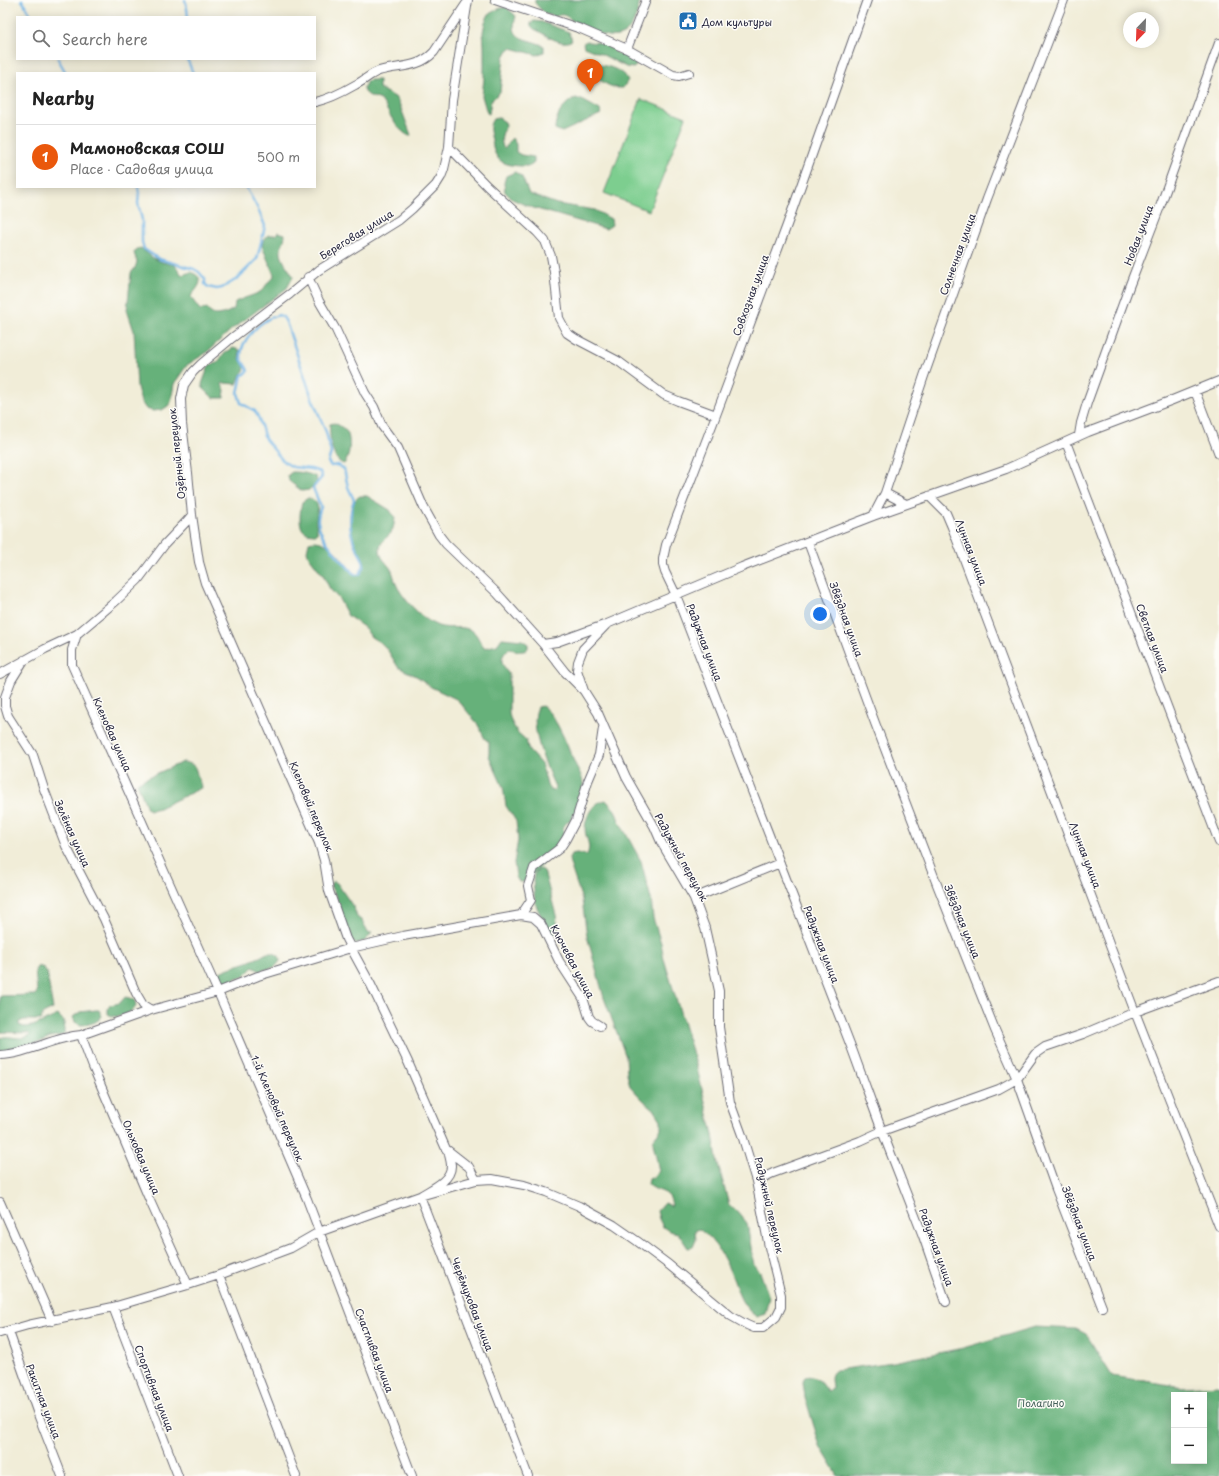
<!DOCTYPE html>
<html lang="en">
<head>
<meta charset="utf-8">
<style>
  :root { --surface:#fff; --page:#f2f2f2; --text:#222; --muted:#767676; --line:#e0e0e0; --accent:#ea580c }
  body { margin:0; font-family:"Playpen Sans",sans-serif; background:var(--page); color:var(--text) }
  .controls { position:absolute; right:12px; bottom:12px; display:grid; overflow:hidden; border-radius:0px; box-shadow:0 2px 10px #0003 }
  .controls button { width:36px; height:36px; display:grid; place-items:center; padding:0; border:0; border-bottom:1px solid var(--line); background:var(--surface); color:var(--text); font:20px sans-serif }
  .compass { position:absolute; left:1123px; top:12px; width:36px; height:36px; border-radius:50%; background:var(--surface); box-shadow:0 2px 10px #0003; rotate:203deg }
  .you { position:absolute; left:820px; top:614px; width:14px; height:14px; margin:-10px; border:3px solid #fff; border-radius:50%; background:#1a73e8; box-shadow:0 0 0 6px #1a73e833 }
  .badge { display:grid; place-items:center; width:26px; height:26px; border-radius:50%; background:var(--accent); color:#fff; font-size:13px; font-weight:700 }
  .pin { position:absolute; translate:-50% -33px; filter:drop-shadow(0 1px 2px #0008) }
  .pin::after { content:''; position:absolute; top:21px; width:14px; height:12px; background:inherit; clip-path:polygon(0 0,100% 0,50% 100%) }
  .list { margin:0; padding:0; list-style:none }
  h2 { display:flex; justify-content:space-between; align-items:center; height:52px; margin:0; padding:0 16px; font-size:17px }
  h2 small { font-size:13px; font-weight:400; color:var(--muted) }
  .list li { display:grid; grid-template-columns:26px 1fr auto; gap:12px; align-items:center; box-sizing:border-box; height:64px; padding:0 16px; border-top:1px solid var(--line) }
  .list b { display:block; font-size:15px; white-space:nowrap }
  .list p { margin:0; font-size:13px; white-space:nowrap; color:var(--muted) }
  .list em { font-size:13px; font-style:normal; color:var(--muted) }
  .icon { flex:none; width:22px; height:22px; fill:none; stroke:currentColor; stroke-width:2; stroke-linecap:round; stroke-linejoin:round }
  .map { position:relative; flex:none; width:1219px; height:1476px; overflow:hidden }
  .search { position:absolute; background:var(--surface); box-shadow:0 2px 10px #0003; left:16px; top:16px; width:300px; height:44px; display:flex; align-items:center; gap:10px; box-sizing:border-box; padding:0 14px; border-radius:0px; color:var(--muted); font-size:15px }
  .panel { position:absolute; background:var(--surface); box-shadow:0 2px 10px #0003; left:16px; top:72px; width:300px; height:116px; border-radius:0px }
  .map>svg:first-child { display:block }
  .green { fill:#7dce8f; stroke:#507865 }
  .forest { fill:#66b17a; stroke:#446a5a; fill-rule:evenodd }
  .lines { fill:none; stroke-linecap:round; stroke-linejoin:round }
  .stream { stroke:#6fb3e5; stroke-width:2.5 }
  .minor-casing { stroke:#6a6972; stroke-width:10 }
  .minor { stroke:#fff; stroke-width:8 }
  .labels { text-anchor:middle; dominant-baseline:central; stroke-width:3; stroke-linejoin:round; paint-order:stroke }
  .poi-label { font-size:10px; fill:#22223b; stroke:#fdfcf7; text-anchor:start }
  .street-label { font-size:10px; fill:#22223b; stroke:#fdfcf7 }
  .park-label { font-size:10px; fill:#425e58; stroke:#fdfcf7 }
</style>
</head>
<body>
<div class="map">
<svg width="1219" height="1476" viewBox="0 0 1219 1476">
  <rect width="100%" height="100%" fill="#fdfcf7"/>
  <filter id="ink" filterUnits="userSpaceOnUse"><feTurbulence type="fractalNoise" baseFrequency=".025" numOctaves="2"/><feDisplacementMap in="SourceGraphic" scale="8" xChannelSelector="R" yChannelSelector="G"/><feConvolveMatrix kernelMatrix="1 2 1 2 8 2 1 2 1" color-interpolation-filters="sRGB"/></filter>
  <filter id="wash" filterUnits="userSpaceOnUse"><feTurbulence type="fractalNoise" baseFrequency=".012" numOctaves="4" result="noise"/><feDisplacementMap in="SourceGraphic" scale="16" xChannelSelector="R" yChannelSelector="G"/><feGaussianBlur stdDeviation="0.9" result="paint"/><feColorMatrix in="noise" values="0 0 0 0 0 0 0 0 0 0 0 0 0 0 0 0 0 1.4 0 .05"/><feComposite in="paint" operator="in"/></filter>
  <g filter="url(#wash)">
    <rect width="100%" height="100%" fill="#f1edd8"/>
    <path class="green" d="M 641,99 L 686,117 L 649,211 L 604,193 Z"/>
    <path class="forest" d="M 535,0 L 640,0 C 632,46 611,42 576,23 C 568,19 565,11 555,17 L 545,14 L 535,3 Z
      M 506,7 L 516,16 C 508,42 527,37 544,46 L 544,52 L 537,55 L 511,48 L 508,50 L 504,57 L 500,92 L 491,101 L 489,114 L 487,113 L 482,96 L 484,78 L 484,46 L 483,32 L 485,22 L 489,14 L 498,9 Z
      M 534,21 L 542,22 L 569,32 L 572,40 C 561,48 544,33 534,29 L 531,26 L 531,23 Z
      M 587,41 C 594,44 594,41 599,43 C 608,45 610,48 616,52 C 623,57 631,55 636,63 L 636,66 L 633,68 L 626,67 L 603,55 L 584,47 L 583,43 Z
      M 592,65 C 606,64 621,69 628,80 L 623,88 C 610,89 598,80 590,70 Z
      M 370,80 L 379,80 L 379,87 L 380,89 L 395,97 L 399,103 L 411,135 L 409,136 C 394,128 390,113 381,100 C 374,97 367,97 363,89 L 367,81 Z
      M 576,98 L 584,101 L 600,110 L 601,114 L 562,132 L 555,129 C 555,117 564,102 576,98 Z
      M 499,118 L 505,122 L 506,126 C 502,133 500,139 503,147 L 505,149 L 509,141 L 512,138 L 516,144 L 516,152 L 521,155 L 534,157 L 534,163 L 530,166 C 520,166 501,167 496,155 C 493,151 493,145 492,140 C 490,132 488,126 493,119 Z
      M 515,172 L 522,177 L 529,194 L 557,204 L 595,210 L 611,219 L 612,225 L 606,229 L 530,207 L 512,199 L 505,192 L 504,183 L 506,176 Z
      M 278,232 L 285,234 C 285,241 280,247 281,253 C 282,262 290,269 293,277 L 287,288 L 231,330 L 206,353 L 187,365 L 174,384 L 171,402 L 168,406 L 162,410 L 153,411 L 146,409 L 141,402 L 137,387 L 134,331 L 127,310 L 131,273 L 135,268 L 137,262 L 134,253 L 137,249 L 141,248 L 153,258 L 162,262 L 175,265 L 182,275 L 191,272 C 207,279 198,287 191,296 L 192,299 L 200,310 L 207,308 C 208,310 209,312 211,313 C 216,318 229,312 234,309 L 235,302 C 243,298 252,296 260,292 C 266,288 267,281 273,278 L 274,275 L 262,246 L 263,241 L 268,235 L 275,235 Z
      M 233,348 L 240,350 L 239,357 L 245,367 L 244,371 L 241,374 L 237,384 L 223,383 L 222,384 L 225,390 L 224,398 L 213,398 L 203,388 L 202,384 L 209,365 L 217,363 L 225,353 Z
      M 334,423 C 339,425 344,428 347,432 C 351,439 350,458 344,464 C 331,461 329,435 330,424 Z
      M 292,472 C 301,472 308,473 316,477 L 317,482 L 309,490 L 302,491 L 289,481 L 288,475 Z
      M 360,496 L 367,496 L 390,510 L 395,518 C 394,523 394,528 391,533 C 386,539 380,541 380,550 C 380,559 388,563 392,571 C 394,576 395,583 398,588 C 407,603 422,619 438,626 C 450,630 463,624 474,632 C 478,636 480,643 484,648 L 497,645 L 502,638 L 522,640 L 528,644 L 528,648 C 524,654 516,650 509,649 L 505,652 L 502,658 L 502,663 L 509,675 L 509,714 L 511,721 L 517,732 L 526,740 L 529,751 L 541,764 L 544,773 L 547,785 L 550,790 L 554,791 L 555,787 C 547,769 528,726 538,707 L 542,706 C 556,715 566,743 573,759 C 576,768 584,776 583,787 C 582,794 576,813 571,819 C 568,822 565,823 563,827 C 565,833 561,836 563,842 L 525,882 L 519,882 L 516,877 L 515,869 L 514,863 L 518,840 L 516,821 L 506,806 L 503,787 L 489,756 L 489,742 L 485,739 L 477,723 L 461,704 L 456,699 L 431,687 L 418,677 L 398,667 L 387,649 L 381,643 L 371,637 L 365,628 L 348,616 L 339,599 L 330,589 L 323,575 L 309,557 L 307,551 L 309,542 C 328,536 343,561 353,573 L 357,575 L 360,574 C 362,571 364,568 364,565 C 365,558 358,551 355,545 C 349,533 346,503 360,496 Z
      M 308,498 C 323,503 316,510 316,522 C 316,526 318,530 317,534 C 313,534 308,534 304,531 C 298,526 300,510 302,502 Z
      M 183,762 C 196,764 195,767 198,778 C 199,781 201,784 201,788 L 159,808 L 150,810 L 147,808 L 137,783 L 144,779 Z
      M 606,800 L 615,810 L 620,823 L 641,861 L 651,899 L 653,918 L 661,943 L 664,959 L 696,1064 L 713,1135 L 717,1160 L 729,1205 L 736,1210 L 747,1223 L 754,1265 L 760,1272 L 769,1297 L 765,1314 L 757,1317 C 743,1308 739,1296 734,1281 C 726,1261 717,1242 699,1229 L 695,1231 L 696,1240 L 693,1247 L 688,1248 L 678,1233 L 669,1231 L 663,1227 L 659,1219 L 657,1211 L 664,1203 L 672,1206 C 670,1188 658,1194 648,1184 L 649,1179 L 654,1177 L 659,1171 L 653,1143 L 654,1138 L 661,1129 L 661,1120 L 654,1109 L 643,1100 L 630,1086 L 627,1073 L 626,1057 L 604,998 L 587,936 L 582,900 L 570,864 L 569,859 L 571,854 L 577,853 L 587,855 C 592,844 585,839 585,828 C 586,815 593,802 606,800 Z
      M 538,869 L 541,869 L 544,871 L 556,915 L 558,929 L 555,934 L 551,935 L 548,932 L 535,903 L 533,879 L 534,875 Z
      M 333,881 L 337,883 L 354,908 L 357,917 L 362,921 L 368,933 L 372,933 L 365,941 L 355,944 L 350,939 L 341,916 L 337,899 L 330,885 Z
      M 267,953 L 274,953 L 279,956 L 280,961 L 275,967 L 260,971 L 253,967 L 243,977 L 235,978 L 232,981 L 226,984 L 220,984 L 215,977 L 216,974 C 232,965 251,963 267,953 Z
      M 38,966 L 44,968 L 47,973 L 53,1009 L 43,1014 L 41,1020 L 24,1020 L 19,1022 L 19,1025 L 24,1027 L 33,1026 L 58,1015 L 64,1021 L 64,1034 L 59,1036 L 50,1037 L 40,1042 L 20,1046 L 7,1051 L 0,1052 L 0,1038 C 9,1034 21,1042 30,1035 L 28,1033 L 0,1032 L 0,1024 L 1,1023 L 0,1019 L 0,996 L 35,995 L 37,992 L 35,970 Z
      M 125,997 L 134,999 L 136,1005 C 132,1014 117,1020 108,1014 L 108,1009 L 110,1005 L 120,1003 Z
      M 96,1010 L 99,1010 L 102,1016 C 98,1023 88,1025 80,1025 L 75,1022 L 73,1017 L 80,1012 Z
      M 1035,1327 L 1076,1329 L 1086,1334 L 1112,1376 L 1183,1387 L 1219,1385 L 1219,1476 L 838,1476 L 820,1446 L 805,1397 L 803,1382 L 804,1378 L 807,1376 C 817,1377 822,1382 827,1391 L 832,1389 C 832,1381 828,1375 836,1370 L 893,1362 L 963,1348 ZM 1174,1395 L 1204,1395 L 1204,1461 L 1174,1461 Z"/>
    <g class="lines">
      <path class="stream" d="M 22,0 L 32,17
        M 185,0 L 187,9 L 188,17
        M 58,59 L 66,73
        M 187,59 L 193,73
        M 138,187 L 139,193 L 138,203 L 142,220 L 142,242 L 144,249 L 159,259 L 194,269 L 199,272 L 205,279 L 205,284 L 208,287 L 217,289 L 222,288 L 237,279 L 257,259 L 265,226 L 258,209 L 246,187
        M 279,315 L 283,317 L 286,322 L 312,398 L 326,432 L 331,453 L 328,462 L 331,466 L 338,465 L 344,469 L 348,487 L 354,500 C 349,514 349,531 355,545 C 358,552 363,557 364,565 L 360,574 L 357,575 L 353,573 C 342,560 320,540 318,522 C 317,517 319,512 321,507 L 313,488 L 322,477 L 320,472 L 311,469 L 293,467 L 284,462 L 265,439 L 259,419 L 255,411 L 241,403 L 238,393 L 242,375 L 245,374 L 248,371 C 247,366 241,362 241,357 C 240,339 263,318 279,315 Z"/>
    </g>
  </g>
  <g filter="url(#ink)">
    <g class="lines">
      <g class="minor-casing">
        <path id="minor" d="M 468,0 L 452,100 L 449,147 L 444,169 L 441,177 L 436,185 L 412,209 L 399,220 L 319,270 L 290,294 L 232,338 L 201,364 L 193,372 L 184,385 L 181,399 L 182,424 L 188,473 L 192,515 L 199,562 L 205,583 L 319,843 L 324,860 L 329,891 L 346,939 L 371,985 L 408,1062 L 446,1149 L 469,1167 L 476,1180
          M 495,0 L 581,29 L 627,49 L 673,75 L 679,76 L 689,73
          M 867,0 L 787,225 L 716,415 L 666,545 L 663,559 L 663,565 L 665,572 L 676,595 L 852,1049 L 882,1131 L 923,1236 L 946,1302
          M 627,49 L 646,0
          M 315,102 C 329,99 343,92 355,85 C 364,81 370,74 379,71 C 399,65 418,69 434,52 L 466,4
          M 449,147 L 487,186 L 537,232 L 545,241 L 551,256 L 554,272 L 559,318 L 567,333 L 576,339 L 618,361 L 664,395 L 678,401 L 716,415
          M 308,277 L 319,301 L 336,330 L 365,393 L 374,407 L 382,426 L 398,448 L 424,508 L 439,535 L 446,544 L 497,593 L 543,644 L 557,642 L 604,625
          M 1195,391 L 1219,454
          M 1079,435 L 1081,423 L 1087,403 L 1129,287 L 1161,204 L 1219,43
          M 1066,442 L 1219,842
          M 885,493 L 906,504
          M 929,496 L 946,513 L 952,527 L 1135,1012 L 1219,1226
          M 192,515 L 186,522 L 165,544 L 138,580 L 116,601 L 77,634 L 72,650 L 72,665 L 218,992 L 307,1199 L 412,1476
          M 873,516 L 885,493 L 924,376 L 987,199 L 1064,0
          M 808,542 L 875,723 L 938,887 L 995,1030 L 1017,1079 L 1056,1189 L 1102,1307
          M 543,644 L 565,672 L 583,690
          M 24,660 L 11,681 L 5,697 L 5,706 L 8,716 L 33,755 L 44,789 L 66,846 L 104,919 L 136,993 L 143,1005 L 151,1010
          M 0,674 L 45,649 L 77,634
          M 694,898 L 780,863
          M 521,915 L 531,900 L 528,886 L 534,868 L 560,848 L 566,839 L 576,820 L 588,781 L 599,755 L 603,728
          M 81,1035 L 93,1067 L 150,1201 L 188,1285
          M 0,1055 C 28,1054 53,1037 81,1035 L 151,1010 L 218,992 L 258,976 L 351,948 L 403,936 L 521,915 L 533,917 L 541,924 L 559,961 L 583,998 L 589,1017 L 592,1021 L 600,1026
          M 448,1151 C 449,1155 451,1161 451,1166 C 451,1181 431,1189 420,1196 L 528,1476
          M 756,1181 L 773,1173 L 860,1141 L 882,1131 L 999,1089 L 1017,1079 L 1035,1054 L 1045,1047 L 1083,1034 L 1135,1012 L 1219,981
          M 0,1202 L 52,1321
          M 219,1275 L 296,1476
          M 113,1307 L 178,1476
          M 9,1332 L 39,1417 L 62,1476
          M 0,1333 L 28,1325 L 113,1307 L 188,1285 L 219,1275 L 291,1248 L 319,1232 L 420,1196 L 476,1180 L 492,1179 L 524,1185 L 546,1192 L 579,1206 L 614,1225 L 637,1241 L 669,1265 L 731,1316 L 747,1325 L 754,1328 L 763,1328 L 776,1317 L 781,1307 L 781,1295 L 769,1247 L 756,1181 L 742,1135 L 730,1102 L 719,1027 L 719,991 L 705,928 L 694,898 L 661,842 L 654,826 L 626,777 L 598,713 L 584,691 L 577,670 L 578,662 L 583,649 L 607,624 L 742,567 L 873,516 L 1006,469 L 1088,432 L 1170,401 L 1219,381"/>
      </g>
      <use href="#minor" class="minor"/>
    </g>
  </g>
  <defs>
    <g id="civic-square" transform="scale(1)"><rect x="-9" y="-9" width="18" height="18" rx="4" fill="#1f6fb2" stroke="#fdfcf7"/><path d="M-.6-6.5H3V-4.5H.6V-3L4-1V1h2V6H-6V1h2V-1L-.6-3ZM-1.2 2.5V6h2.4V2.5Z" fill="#fff"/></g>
  </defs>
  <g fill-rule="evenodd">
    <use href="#civic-square" x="688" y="21"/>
  </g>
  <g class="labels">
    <g class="poi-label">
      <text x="702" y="21">Дом культуры</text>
    </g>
    <g class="street-label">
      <text transform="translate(356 234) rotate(-32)">Береговая улица</text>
      <text transform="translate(1138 235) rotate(-69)">Новая улица</text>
      <text transform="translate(957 254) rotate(-70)">Солнечная улица</text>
      <text transform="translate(750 295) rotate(-70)">Совхозная улица</text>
      <text transform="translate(176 454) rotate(-96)">Озёрный переулок</text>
      <text transform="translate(972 552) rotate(69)">Лунная улица</text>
      <text transform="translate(847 619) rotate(70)">Звёздная улица</text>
      <text transform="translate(1153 638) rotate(69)">Светлая улица</text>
      <text transform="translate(705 642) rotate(69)">Радужная улица</text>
      <text transform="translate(113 734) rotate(66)">Кленовая улица</text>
      <text transform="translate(312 806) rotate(67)">Кленовый переулок</text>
      <text transform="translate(73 833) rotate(66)">Зелёная улица</text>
      <text transform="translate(1086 855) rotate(69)">Лунная улица</text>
      <text transform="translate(682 857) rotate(61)">Радужный переулок</text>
      <text transform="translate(963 921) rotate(68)">Звёздная улица</text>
      <text transform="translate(822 944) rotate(69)">Радужная улица</text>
      <text transform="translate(573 961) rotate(62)">Ключевая улица</text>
      <text transform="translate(278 1108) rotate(66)">1-й Кленовый переулок</text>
      <text transform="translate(142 1157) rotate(67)">Ольховая улица</text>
      <text transform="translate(770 1205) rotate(77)">Радужный переулок</text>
      <text transform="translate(1080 1223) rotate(69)">Звёздная улица</text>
      <text transform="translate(937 1247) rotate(70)">Радужная улица</text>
      <text transform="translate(473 1304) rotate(69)">Черёмуховая улица</text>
      <text transform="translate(375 1350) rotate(69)">Счастливая улица</text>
      <text transform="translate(155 1388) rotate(69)">Спортивная улица</text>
      <text transform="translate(44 1401) rotate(69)">Ракитная улица</text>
    </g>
    <g class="park-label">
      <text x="1041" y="1402">Полагино</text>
    </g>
  </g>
</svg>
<div class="controls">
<button>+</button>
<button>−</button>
</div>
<svg class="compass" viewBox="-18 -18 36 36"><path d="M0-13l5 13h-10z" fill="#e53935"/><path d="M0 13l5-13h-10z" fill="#767676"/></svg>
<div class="you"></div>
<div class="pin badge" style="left:590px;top:92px">1</div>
<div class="search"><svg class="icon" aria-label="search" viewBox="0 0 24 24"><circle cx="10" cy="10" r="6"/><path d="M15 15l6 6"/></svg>Search here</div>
<section class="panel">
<h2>Nearby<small></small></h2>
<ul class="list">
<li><span class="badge">1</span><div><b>Мамоновская СОШ</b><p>Place · Садовая улица</p></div><em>500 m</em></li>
</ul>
</section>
</div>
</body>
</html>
